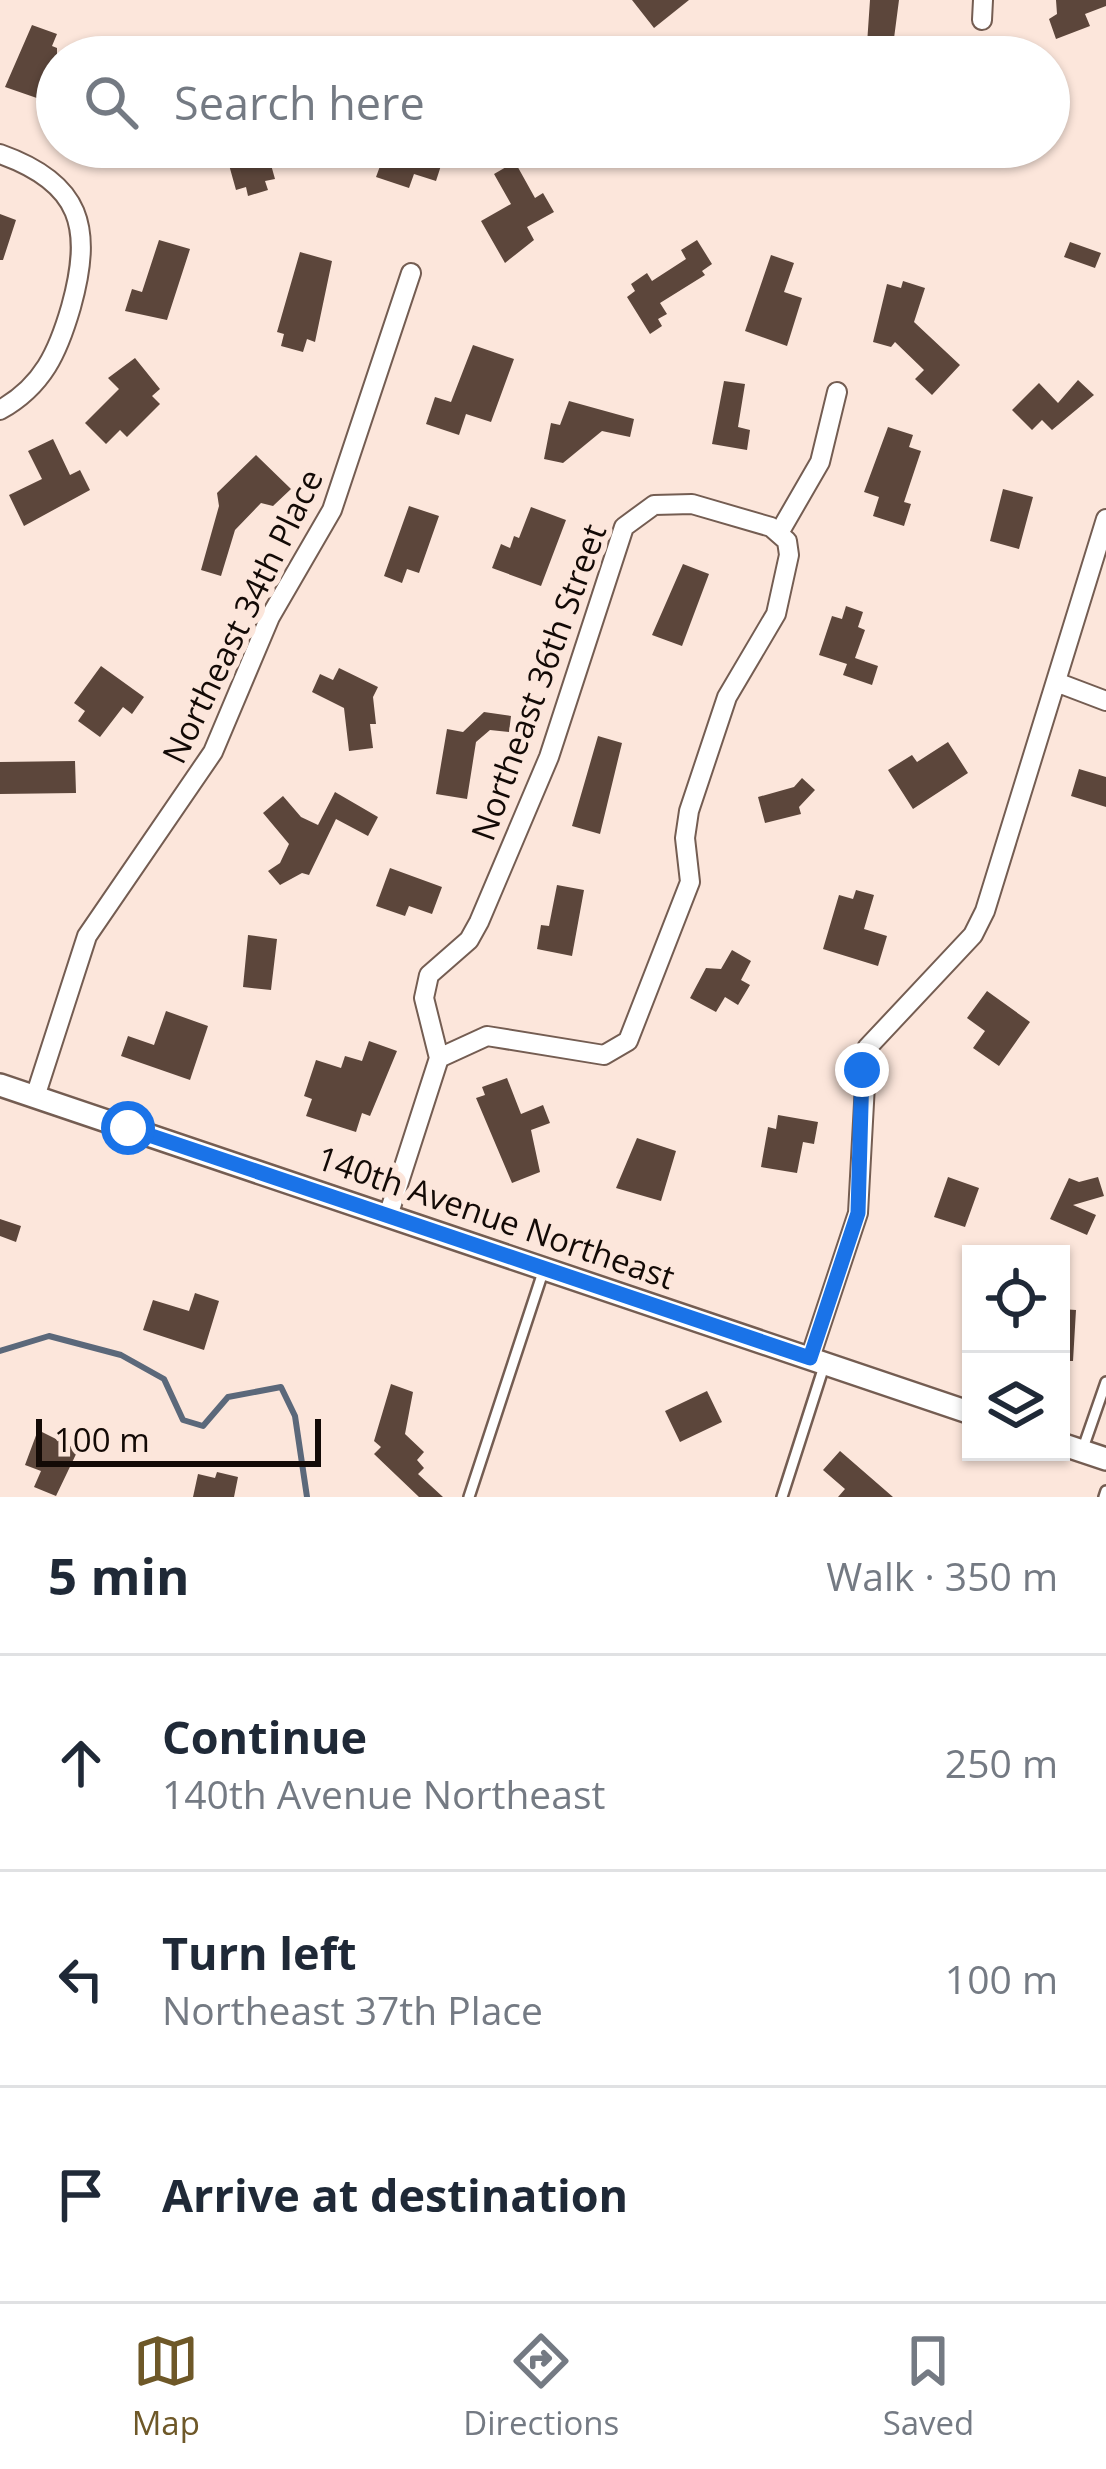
<!DOCTYPE html>
<html lang="en">
<head>
<meta charset="utf-8">
<style>
  :root { --surface:#fff; --page:#f2f2f3; --text:#1f2937; --muted:#747a83; --line:#e0e1e3; --accent:#6e5828 }
  body { margin:0; font-family:"Open Sans",sans-serif; background:var(--page); color:var(--text) }
  .controls { position:absolute; right:36px; bottom:36px; display:grid; overflow:hidden; border-radius:0px; box-shadow:0 3px 9px #0004 }
  .controls button { width:108px; height:108px; display:grid; place-items:center; padding:0; border:0; border-bottom:3px solid var(--line); background:var(--surface); color:var(--text); font:60px sans-serif }
  .scale { position:absolute; left:36px; bottom:30px; width:285px; box-sizing:border-box; padding-left:12px; border:6px solid #130a06; border-top:0; font-size:33px; line-height:42px; white-space:nowrap; color:#130a06; -webkit-text-stroke:9px #fce6db; paint-order:stroke }
  .stop { position:absolute; width:36px; height:36px; margin:-27px; border:9px solid #1a73e8; border-radius:50%; background:#fff }
  .stop.end { background:#1a73e8; border-color:#fff; box-shadow:0 3px 12px #0008 }
  .list { margin:0; padding:0; list-style:none }
  h2 { display:flex; justify-content:space-between; align-items:center; height:156px; margin:0; padding:0 48px; font-size:51px }
  h2 small { font-size:39px; font-weight:400; color:var(--muted) }
  .list li { display:grid; grid-template-columns:78px 1fr auto; gap:36px; align-items:center; box-sizing:border-box; height:216px; padding:0 48px; border-top:3px solid var(--line) }
  .list b { display:block; font-size:45px; white-space:nowrap }
  .list p { margin:0; font-size:39px; white-space:nowrap; color:var(--muted) }
  .list em { font-size:39px; font-style:normal; color:var(--muted) }
  .icon { flex:none; width:66px; height:66px; fill:none; stroke:currentColor; stroke-width:2; stroke-linecap:round; stroke-linejoin:round }
  .map { position:relative; flex:none; width:1106px; height:1497px; overflow:hidden }
  .search { position:absolute; background:var(--surface); box-shadow:0 3px 9px #0004; left:36px; right:36px; top:36px; height:132px; display:flex; align-items:center; gap:30px; box-sizing:border-box; padding:0 42px; border-radius:66px; color:var(--muted); font-size:45px }
  .sheet { height:804px; background:var(--surface) }
  nav { display:flex; justify-content:space-around; align-items:center; box-sizing:border-box; height:168px; border-top:3px solid var(--line); background:var(--surface); font-size:33px; color:var(--muted) }
  nav a { display:grid; justify-items:center; gap:6px }
  nav .on { color:var(--accent) }
  .map>svg:first-child { display:block }
  .lines { fill:none; stroke-linecap:round; stroke-linejoin:round }
  .stream { stroke:#5b687a; stroke-width:6 }
  .building { fill:#5c463b }
  .service-casing { stroke:#745d52; stroke-width:14 }
  .minor-casing { stroke:#745d52; stroke-width:22 }
  .tertiary-casing { stroke:#745d52; stroke-width:26 }
  .service { stroke:#fff; stroke-width:9 }
  .minor { stroke:#fff; stroke-width:18 }
  .tertiary { stroke:#fff; stroke-width:21 }
  .route { stroke:#1a73e8; stroke-width:15 }
  .labels { text-anchor:middle; dominant-baseline:central; stroke-width:12; stroke-linejoin:round; paint-order:stroke }
  .street-label { font-size:33px; fill:#130a06; stroke:#fce6db }
</style>
</head>
<body>
<div class="map">
<svg width="1106" height="1497" viewBox="0 0 1106 1497">
  <rect width="100%" height="100%" fill="#fce6db"/>
  <g class="lines">
    <path class="stream" d="M 0,1351 L 49,1336 L 121,1355 L 164,1379 L 183,1420 L 203,1426 L 228,1397 L 281,1387 L 295,1416 L 307,1497"/>
  </g>
  <path class="building" d="M 632,0 L 689,0 L 654,28 Z
    M 870,0 L 899,0 L 893,46 L 867,44 Z
    M 1056,0 L 1106,0 L 1106,6 L 1085,14 L 1090,26 L 1056,39 L 1049,19 L 1057,14 Z
    M 32,25 L 57,34 L 52,46 L 57,48 L 57,105 L 5,87 Z
    M 224,147 L 266,147 L 275,179 L 265,181 L 268,190 L 248,196 L 246,187 L 236,190 Z
    M 400,147 L 447,147 L 436,181 L 414,174 L 409,188 L 376,177 L 383,158 L 395,162 Z
    M 515,162 L 535,198 L 543,193 L 554,212 L 527,227 L 534,240 L 505,263 L 481,221 L 511,204 L 494,174 Z
    M 0,214 L 16,220 L 3,260 L 0,260 Z
    M 159,240 L 190,249 L 167,320 L 125,311 L 132,289 L 142,292 Z
    M 697,240 L 712,264 L 702,271 L 705,275 L 660,303 L 667,314 L 658,319 L 662,326 L 650,334 L 627,297 L 635,291 L 631,284 L 647,273 L 652,281 L 686,259 L 681,250 Z
    M 1070,242 L 1101,253 L 1095,268 L 1064,257 Z
    M 300,252 L 332,261 L 315,342 L 307,339 L 303,352 L 281,346 L 284,334 L 277,332 Z
    M 771,255 L 794,263 L 784,292 L 802,298 L 787,346 L 745,331 Z
    M 903,281 L 925,288 L 914,322 L 960,365 L 932,395 L 915,379 L 924,370 L 895,342 L 891,347 L 873,342 L 887,284 L 901,288 Z
    M 473,345 L 514,359 L 491,422 L 466,414 L 459,435 L 426,424 L 435,397 L 451,402 Z
    M 135,358 L 160,389 L 152,396 L 160,404 L 127,437 L 120,430 L 106,444 L 85,423 L 119,389 L 108,378 Z
    M 1078,380 L 1094,395 L 1052,430 L 1042,420 L 1032,430 L 1012,410 L 1039,383 L 1058,403 Z
    M 724,381 L 745,384 L 738,427 L 750,430 L 747,450 L 712,444 Z
    M 569,401 L 634,419 L 630,437 L 602,431 L 563,463 L 544,459 L 551,423 L 560,425 Z
    M 888,427 L 913,435 L 909,447 L 921,451 L 904,502 L 911,504 L 904,526 L 873,516 L 879,497 L 864,492 Z
    M 53,439 L 70,475 L 80,470 L 90,490 L 24,526 L 9,495 L 42,479 L 28,451 Z
    M 256,455 L 291,489 L 273,506 L 261,503 L 235,530 L 221,576 L 201,570 L 219,506 L 217,493 Z
    M 1003,489 L 1033,497 L 1019,549 L 990,541 Z
    M 409,506 L 439,516 L 419,573 L 407,569 L 402,583 L 384,576 Z
    M 531,507 L 566,520 L 541,586 L 492,568 L 501,544 L 510,548 L 514,536 L 519,538 Z
    M 683,564 L 709,574 L 682,646 L 652,635 Z
    M 846,606 L 863,612 L 858,627 L 865,630 L 855,658 L 878,666 L 872,685 L 843,675 L 847,664 L 819,655 L 832,616 L 842,619 Z
    M 101,666 L 144,697 L 132,714 L 123,707 L 100,737 L 78,721 L 85,711 L 74,703 Z
    M 339,668 L 378,687 L 373,697 L 376,724 L 370,724 L 373,748 L 349,751 L 344,708 L 312,692 L 320,674 L 333,680 Z
    M 484,712 L 511,716 L 509,732 L 490,730 L 476,742 L 467,799 L 436,794 L 447,729 L 463,732 Z
    M 598,736 L 622,743 L 600,834 L 572,826 Z
    M 948,742 L 968,773 L 913,809 L 888,770 L 912,755 L 917,762 Z
    M 75,761 L 76,793 L 0,794 L 0,762 Z
    M 1079,769 L 1106,777 L 1106,807 L 1071,796 Z
    M 802,778 L 815,790 L 799,807 L 801,814 L 765,823 L 758,797 L 794,787 Z
    M 335,792 L 378,817 L 368,836 L 336,819 L 309,875 L 302,873 L 280,885 L 268,871 L 280,863 L 289,844 L 263,813 L 283,796 L 301,817 L 318,825 Z
    M 390,868 L 442,887 L 432,914 L 409,906 L 405,916 L 376,906 Z
    M 557,885 L 584,890 L 572,956 L 537,949 L 541,925 L 549,926 Z
    M 856,890 L 874,895 L 864,929 L 887,936 L 878,966 L 823,949 L 839,895 L 853,899 Z
    M 248,935 L 277,939 L 271,990 L 243,987 Z
    M 732,950 L 751,961 L 741,980 L 750,985 L 738,1005 L 725,997 L 716,1012 L 690,998 L 706,968 L 721,969 Z
    M 987,991 L 1030,1022 L 999,1066 L 973,1048 L 985,1031 L 967,1018 Z
    M 166,1011 L 208,1026 L 190,1080 L 121,1056 L 128,1036 L 154,1045 Z
    M 369,1041 L 397,1051 L 370,1116 L 362,1113 L 356,1132 L 306,1116 L 312,1099 L 304,1096 L 316,1060 L 341,1068 L 345,1056 L 362,1061 Z
    M 507,1078 L 521,1114 L 543,1105 L 550,1123 L 531,1130 L 540,1172 L 512,1183 L 476,1098 L 485,1095 L 482,1087 Z
    M 778,1115 L 818,1122 L 814,1144 L 803,1142 L 797,1173 L 761,1167 L 768,1127 L 776,1129 Z
    M 637,1138 L 676,1151 L 661,1201 L 616,1188 Z
    M 948,1177 L 979,1188 L 965,1227 L 934,1217 Z
    M 1098,1177 L 1104,1196 L 1073,1205 L 1096,1215 L 1087,1235 L 1050,1219 L 1069,1178 L 1079,1182 Z
    M 0,1219 L 21,1226 L 16,1242 L 0,1236 Z
    M 195,1293 L 219,1301 L 204,1350 L 143,1330 L 153,1300 L 189,1311 Z
    M 1061,1309 L 1076,1310 L 1073,1361 L 1061,1361 Z
    M 391,1384 L 413,1392 L 405,1434 L 424,1452 L 417,1460 L 424,1468 L 418,1474 L 443,1497 L 419,1497 L 374,1454 L 381,1447 L 374,1441 Z
    M 707,1391 L 722,1422 L 680,1442 L 665,1411 Z
    M 38,1430 L 78,1450 L 56,1496 L 34,1487 L 41,1471 L 25,1465 Z
    M 840,1451 L 893,1497 L 838,1497 L 845,1489 L 823,1470 Z
    M 217,1472 L 238,1477 L 234,1497 L 193,1497 L 198,1474 L 215,1478 Z"/>
  <g class="lines">
    <g class="service-casing">
      <path id="service" d="M 1082,1451 L 1106,1382
        M 469,1497 L 544,1269
        M 782,1497 L 825,1363
        M 1104,1497 L 1106,1491"/>
    </g>
    <g class="minor-casing">
      <path id="minor" d="M 982,20 L 983,0
        M 0,154 C 82,183 93,228 71,307 C 58,352 43,386 0,410
        M 779,533 L 820,462 L 837,392
        M 1056,682 L 1106,701
        M 35,1097 L 87,936 L 213,752 L 270,617 L 332,510 L 411,273
        M 388,1216 L 439,1058 L 424,998 L 429,975 L 469,940 L 479,922 L 549,757 L 624,527 L 654,505 L 692,504 L 771,527 L 787,541 L 789,555 L 776,614 L 727,697 L 689,811 L 685,838 L 690,882 L 628,1041 L 604,1055 L 487,1036 L 439,1058
        M 810,1358 L 858,1213 L 867,1048 L 973,935 L 985,911 L 1106,519"/>
    </g>
    <g class="tertiary-casing">
      <path id="tertiary" d="M 0,1085 L 971,1413
        M 1061,1444 L 1106,1459"/>
    </g>
    <use href="#service" class="service"/>
    <use href="#minor" class="minor"/>
    <use href="#tertiary" class="tertiary"/>
  </g>
  <g class="lines">
    <path class="route" d="M 128,1128 L 810,1358 L 858,1213 L 862,1070"/>
  </g>
  <g class="labels">
    <g class="street-label">
      <text transform="translate(242 616) rotate(-64)">Northeast 34th Place</text>
      <text transform="translate(538 682) rotate(-70)">Northeast 36th Street</text>
      <text transform="translate(496 1217) rotate(19)">140th Avenue Northeast</text>
    </g>
  </g>
</svg>
<div class="controls">
<button><svg class="icon" aria-label="locate" viewBox="0 0 24 24"><circle cx="12" cy="12" r="6"/><path d="M12 2v4M12 18v4M2 12h4M18 12h4"/></svg></button>
<button><svg class="icon" aria-label="layers" viewBox="0 0 24 24"><path d="M12 4l9 5-9 5-9-5zM3 14l9 5 9-5"/></svg></button>
</div>
<div class="scale">100 m</div>
<div class="stop" style="left:128px;top:1128px"></div>
<div class="stop end" style="left:862px;top:1070px"></div>
<div class="search"><svg class="icon" aria-label="search" viewBox="0 0 24 24"><circle cx="10" cy="10" r="6"/><path d="M15 15l6 6"/></svg>Search here</div>
</div>
<section class="sheet">
<h2>5 min<small>Walk · 350 m</small></h2>
<ul class="list">
<li><svg class="icon" aria-label="ahead" viewBox="0 0 24 24"><path d="M12 20V5M6 11l6-6 6 6"/></svg><div><b>Continue</b><p>140th Avenue Northeast</p></div><em>250 m</em></li>
<li><svg class="icon" aria-label="left" viewBox="0 0 24 24"><path d="M17 20v-9H6M10 6l-5 5 5 5"/></svg><div><b>Turn left</b><p>Northeast 37th Place</p></div><em>100 m</em></li>
<li><svg class="icon" aria-label="arrive" viewBox="0 0 24 24"><path d="M6 21V4h12l-3 4 3 4H6"/></svg><div><b>Arrive at destination</b></div></li>
</ul>
</section>
<nav>
<a class="on"><svg class="icon" aria-label="map" viewBox="0 0 24 24"><path d="M3 6l6-2 6 2 6-2v14l-6 2-6-2-6 2zM9 4v14M15 6v14"/></svg>Map</a>
<a><svg class="icon" aria-label="directions" viewBox="0 0 24 24"><path d="M12 3l9 9-9 9-9-9zM9 14v-3h6M13 9l2 2-2 2"/></svg>Directions</a>
<a><svg class="icon" aria-label="saved" viewBox="0 0 24 24"><path d="M7 4h10v16l-5-4-5 4z"/></svg>Saved</a>
</nav>
</body>
</html>
